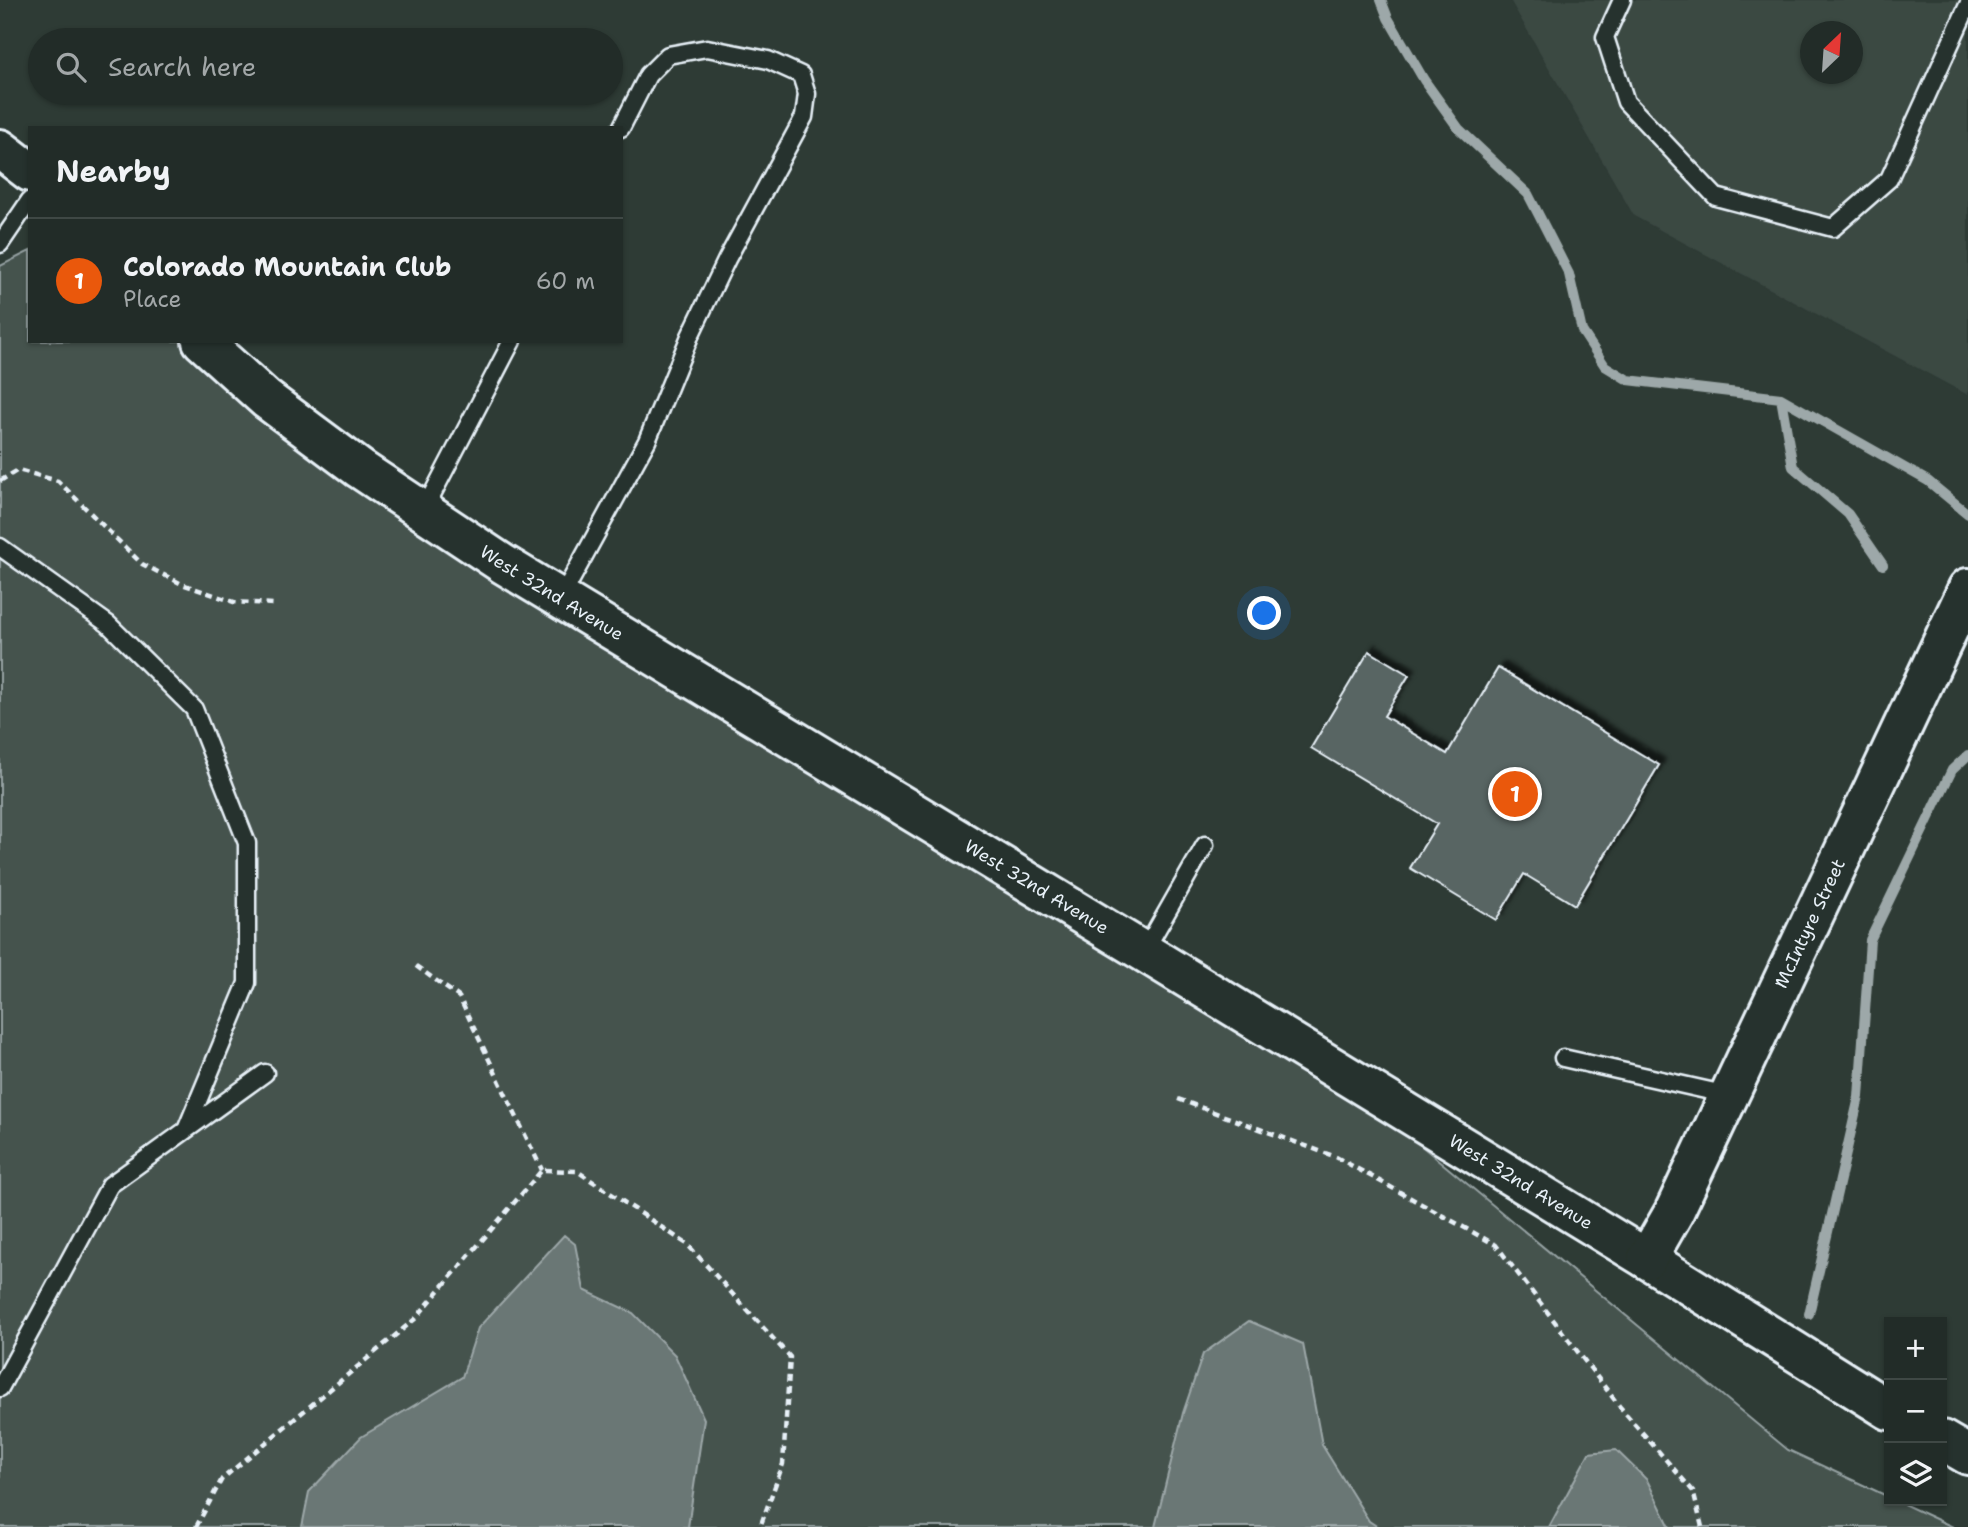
<!DOCTYPE html>
<html lang="en">
<head>
<meta charset="utf-8">
<style>
  :root { --surface:#222c28; --page:#2e3834; --text:#f1f3f6; --muted:#a2a7a8; --line:#3f4845; --accent:#ea580c }
  body { margin:0; font-family:"Shantell Sans",sans-serif; background:var(--page); color:var(--text) }
  .controls { position:absolute; right:21px; bottom:21px; display:grid; overflow:hidden; border-radius:0px; box-shadow:0 2px 5px #0004 }
  .controls button { width:63px; height:63px; display:grid; place-items:center; padding:0; border:0; border-bottom:2px solid var(--line); background:var(--surface); color:var(--text); font:35px sans-serif }
  .compass { position:absolute; left:1800px; top:21px; width:63px; height:63px; border-radius:50%; background:var(--surface); box-shadow:0 2px 5px #0004; rotate:25deg }
  .you { position:absolute; left:1265px; top:614px; width:24px; height:24px; margin:-18px; border:5px solid #fff; border-radius:50%; background:#1a73e8; box-shadow:0 0 0 10px #1a73e833 }
  .badge { display:grid; place-items:center; width:46px; height:46px; border-radius:50%; background:var(--accent); color:#fff; font-size:23px; font-weight:700 }
  .pin { position:absolute; translate:-50% -50%; border:4px solid #fff; box-shadow:0 2px 7px #0006 }
  .list { margin:0; padding:0; list-style:none }
  h2 { display:flex; justify-content:space-between; align-items:center; height:91px; margin:0; padding:0 28px; font-size:30px }
  h2 small { font-size:23px; font-weight:400; color:var(--muted) }
  .list li { display:grid; grid-template-columns:46px 1fr auto; gap:21px; align-items:center; box-sizing:border-box; height:126px; padding:0 28px; border-top:2px solid var(--line) }
  .list b { display:block; font-size:26px; white-space:nowrap }
  .list p { margin:0; font-size:23px; white-space:nowrap; color:var(--muted) }
  .list em { font-size:23px; font-style:normal; color:var(--muted) }
  .icon { flex:none; width:38px; height:38px; fill:none; stroke:currentColor; stroke-width:2; stroke-linecap:round; stroke-linejoin:round }
  .map { position:relative; flex:none; width:1968px; height:1527px; overflow:hidden }
  .search { position:absolute; background:var(--surface); box-shadow:0 2px 5px #0004; left:28px; top:28px; width:595px; height:77px; display:flex; align-items:center; gap:18px; box-sizing:border-box; padding:0 24px; border-radius:38px; color:var(--muted); font-size:26px }
  .panel { position:absolute; background:var(--surface); box-shadow:0 2px 5px #0004; left:28px; top:126px; width:595px; height:217px; border-radius:0px }
  .map>svg:first-child { display:block }
  .built { fill:#3b4843; fill-rule:evenodd }
  .green { fill:#45524e; stroke:#96a2a3; stroke-width:2 }
  .water { fill:#6b7775; stroke:#9da8a9; stroke-width:2 }
  .lines { fill:none; stroke-linecap:round; stroke-linejoin:round }
  .stream { stroke:#9da8a9; stroke-width:10 }
  .building { fill:#596563; stroke:#e8f1f8; stroke-width:2; filter:url(#shadow) }
  .lane-casing { stroke:#e8f1f8; stroke-width:21 }
  .secondary-casing { stroke:#e8f1f8; stroke-width:44 }
  .path { stroke:#e8f1f8; stroke-width:4.5; stroke-dasharray:7 5; stroke-linecap:butt }
  .lane { stroke:#26332d; stroke-width:16 }
  .secondary { stroke:#26332d; stroke-width:38 }
  .labels { text-anchor:middle; dominant-baseline:central; stroke-width:6; stroke-linejoin:round; paint-order:stroke }
  .street-label { font-size:18px; fill:#e8f1f8; stroke:#26332d }
</style>
</head>
<body>
<div class="map">
<svg width="1968" height="1527" viewBox="0 0 1968 1527">
  <defs>
    <filter id="shadow"><feDropShadow dx="6" dy="-6" stdDeviation="2" flood-color="#0009"/></filter>
  </defs>
  <rect width="100%" height="100%" fill="#2e3b35"/>
  <filter id="ink" filterUnits="userSpaceOnUse"><feTurbulence type="fractalNoise" baseFrequency=".0143" numOctaves="2"/><feDisplacementMap in="SourceGraphic" scale="14" xChannelSelector="R" yChannelSelector="G"/><feConvolveMatrix kernelMatrix="1 2 1 2 8 2 1 2 1" color-interpolation-filters="sRGB"/></filter>
  <g filter="url(#ink)">
    <path class="built" d="M 1510,0 L 1968,0 L 1968,395 L 1634,216 ZM 1811,32 L 1853,32 L 1853,74 L 1811,74 Z"/>
    <path class="green" d="M 30,251 L 30,341 L 213,341 L 314,424 L 1395,1124 L 1788,1450 L 1889,1497 L 1889,1501 L 1897,1501 L 1953,1527 L 0,1527 L 0,266 Z"/>
    <path class="water" d="M 564,1235 L 575,1244 L 584,1290 L 633,1313 L 675,1355 L 704,1419 L 688,1527 L 302,1527 L 309,1492 L 361,1437 L 462,1377 L 478,1328 Z
      M 1249,1321 L 1303,1344 L 1322,1445 L 1369,1521 L 1378,1527 L 1155,1527 L 1183,1413 L 1203,1354 Z
      M 1616,1450 L 1647,1480 L 1670,1527 L 1549,1527 L 1589,1453 Z"/>
    <g class="lines">
      <path class="stream" d="M 1381,0 L 1388,18 L 1424,80 L 1459,129 L 1528,194 L 1569,274 L 1582,331 L 1605,366 L 1628,380 L 1781,398 L 1928,481 L 1968,514
        M 1781,398 L 1793,467 L 1848,514 L 1883,565
        M 1809,1314 L 1859,1097 L 1870,940 L 1952,770 L 1968,755"/>
    </g>
    <path class="building" d="M 1369,651 L 1409,675 L 1384,716 L 1447,754 L 1498,668 L 1659,765 L 1575,905 L 1524,874 L 1496,920 L 1410,868 L 1437,824 L 1311,748 Z"/>
    <g class="lines">
      <g class="lane-casing">
        <path id="lane" d="M 1622,0 L 1605,37 L 1626,102 L 1716,197 L 1833,228 L 1889,179 L 1968,5
          M 0,244 L 30,200
          M 424,510 L 512,341
          M 0,547 L 108,624 L 194,709 L 247,843 L 247,983 L 186,1130
          M 560,600 L 647,441 L 690,336 L 727,259 L 804,117 L 807,94 L 801,75 L 768,60 L 707,48 L 668,55 L 648,75 L 621,128
          M 1144,952 L 1205,845
          M 1563,1058 L 1728,1095
          M 0,1388 L 110,1185 L 265,1073"/>
      </g>
      <g class="secondary-casing">
        <g id="secondary">
          <path d="M 0,149 L 30,172"/>
          <path id="s1" d="M 202,341 L 266,399 L 360,469 L 503,564 L 1144,952 L 1647,1259 L 1889,1410"/>
          <path id="s2" d="M 1647,1259 L 1674,1212 L 1968,588"/>
          <path d="M 1942,1440 L 1968,1455"/>
        </g>
      </g>
      <path class="path" d="M 0,481 L 18,470 L 58,481 L 142,564 L 182,584 L 234,602 L 273,604
        M 416,966 L 459,997 L 542,1170
        M 1178,1099 L 1336,1157 L 1496,1245 L 1620,1407 L 1693,1491 L 1702,1527
        M 196,1527 L 222,1479 L 415,1319 L 542,1170 L 577,1171 L 687,1244 L 790,1357 L 783,1464 L 760,1527"/>
      <use href="#lane" class="lane"/>
      <use href="#secondary" class="secondary"/>
    </g>
  </g>
  <g class="labels">
    <g class="street-label">
      <text stroke="none"><textPath href="#s1" startOffset="432">West 32nd Avenue</textPath></text>
      <text stroke="none"><textPath href="#s1" startOffset="999">West 32nd Avenue</textPath></text>
      <text stroke="none"><textPath href="#s2" startOffset="373">McIntyre Street</textPath></text>
      <text stroke="none"><textPath href="#s1" startOffset="1566">West 32nd Avenue</textPath></text>
    </g>
  </g>
</svg>
<div class="controls">
<button>+</button>
<button>−</button>
<button><svg class="icon" aria-label="layers" viewBox="0 0 24 24"><path d="M12 4l9 5-9 5-9-5zM3 14l9 5 9-5"/></svg></button>
</div>
<svg class="compass" viewBox="-18 -18 36 36"><path d="M0-13l5 13h-10z" fill="#e53935"/><path d="M0 13l5-13h-10z" fill="#a2a7a8"/></svg>
<div class="you"></div>
<div class="pin badge" style="left:1515px;top:794px">1</div>
<div class="search"><svg class="icon" aria-label="search" viewBox="0 0 24 24"><circle cx="10" cy="10" r="6"/><path d="M15 15l6 6"/></svg>Search here</div>
<section class="panel">
<h2>Nearby<small></small></h2>
<ul class="list">
<li><span class="badge">1</span><div><b>Colorado Mountain Club</b><p>Place</p></div><em>60 m</em></li>
</ul>
</section>
</div>
</body>
</html>
